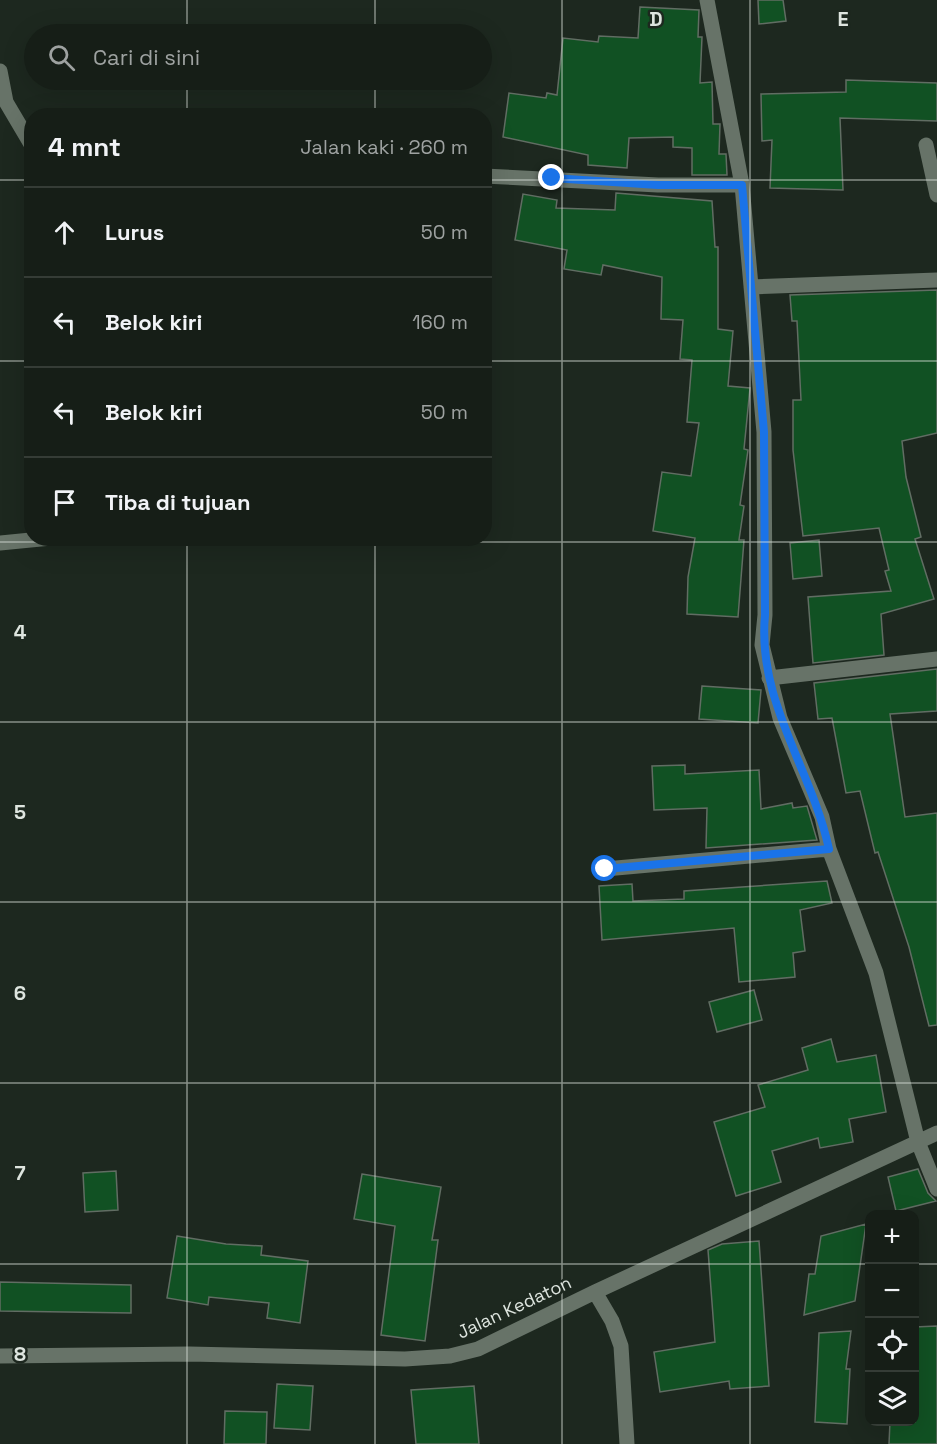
<!DOCTYPE html>
<html lang="id">
<head>
<meta charset="utf-8">
<style>
  :root { --surface:#161e17; --page:#1f2720; --text:#f1f3f6; --muted:#9ea2a1; --line:#353c36 }
  body { margin:0; font-family:"Space Grotesk",sans-serif; background:var(--page); color:var(--text) }
  .controls { position:absolute; right:18px; bottom:18px; display:grid; overflow:hidden; border-radius:12px; box-shadow:0 6px 24px #0002 }
  .controls button { width:54px; height:54px; display:grid; place-items:center; padding:0; border:0; border-bottom:2px solid var(--line); background:var(--surface); color:var(--text); font:30px sans-serif }
  .stop { position:absolute; width:18px; height:18px; margin:-14px; border:4px solid #1a73e8; border-radius:50%; background:#fff }
  .stop.end { background:#1a73e8; border-color:#fff; box-shadow:0 2px 6px #0008 }
  .list { margin:0; padding:0; list-style:none }
  h2 { display:flex; justify-content:space-between; align-items:center; height:78px; margin:0; padding:0 24px; font-size:26px }
  h2 small { font-size:20px; font-weight:400; color:var(--muted) }
  .list li { display:grid; grid-template-columns:39px 1fr auto; gap:18px; align-items:center; box-sizing:border-box; height:90px; padding:0 24px; border-top:2px solid var(--line) }
  .list b { display:block; font-size:22px; white-space:nowrap }
  .list em { font-size:20px; font-style:normal; color:var(--muted) }
  .icon { flex:none; width:33px; height:33px; fill:none; stroke:currentColor; stroke-width:2; stroke-linecap:round; stroke-linejoin:round }
  .map { position:relative; flex:none; width:937px; height:1444px; overflow:hidden }
  .search { position:absolute; background:var(--surface); box-shadow:0 6px 24px #0002; left:24px; top:24px; width:468px; height:66px; display:flex; align-items:center; gap:15px; box-sizing:border-box; padding:0 21px; border-radius:33px; color:var(--muted); font-size:22px }
  .panel { position:absolute; background:var(--surface); box-shadow:0 6px 24px #0002; left:24px; top:108px; width:468px; height:438px; border-radius:24px }
  .map>svg:first-child { display:block }
  .building { fill:#115123; stroke:#616d63; stroke-width:1.5 }
  .lines { fill:none; stroke-linecap:round; stroke-linejoin:round }
  .minor { stroke:#677368; stroke-width:15 }
  .route { stroke:#1a73e8; stroke-width:8 }
  .grid { fill:none; stroke:#dee5df; stroke-width:1.5; stroke-opacity:0.55 }
  .labels { text-anchor:middle; dominant-baseline:central; stroke-width:5; stroke-linejoin:round; paint-order:stroke }
  .street-label { font-size:18px; fill:#dee5df; stroke:#1d281f }
  .grid-label { font-size:20px; text-anchor:middle; font-weight:bold; fill:#dee5df; stroke:#1d281f; stroke-width:5; stroke-linejoin:round; paint-order:stroke }
</style>
</head>
<body>
<div class="map">
<svg width="937" height="1444" viewBox="0 0 937 1444">
  <rect width="100%" height="100%" fill="#1d281f"/>
  <path class="building" d="M 758,0 L 783,0 L 786,21 L 759,24 Z
    M 640,7 L 699,10 L 698,37 L 702,37 L 700,83 L 712,82 L 713,124 L 720,124 L 719,154 L 726,154 L 727,175 L 692,175 L 692,148 L 673,147 L 673,137 L 629,138 L 627,168 L 588,165 L 588,155 L 503,137 L 509,93 L 546,98 L 547,93 L 557,95 L 563,38 L 598,42 L 599,36 L 638,38 Z
    M 846,80 L 937,83 L 937,121 L 840,118 L 843,190 L 770,188 L 772,140 L 762,141 L 761,94 L 846,92 Z
    M 616,193 L 712,201 L 715,247 L 718,247 L 718,329 L 733,331 L 728,386 L 750,388 L 744,449 L 748,450 L 740,505 L 744,506 L 739,540 L 744,540 L 738,617 L 687,614 L 688,577 L 695,538 L 653,531 L 662,472 L 691,476 L 699,423 L 687,422 L 692,360 L 680,359 L 683,320 L 661,319 L 662,277 L 603,265 L 601,275 L 564,269 L 567,250 L 515,240 L 523,194 L 557,200 L 556,208 L 615,210 Z
    M 937,290 L 937,433 L 902,441 L 906,477 L 921,537 L 915,539 L 934,599 L 881,614 L 884,655 L 813,663 L 808,597 L 891,591 L 885,571 L 889,570 L 879,528 L 803,536 L 793,450 L 793,400 L 801,400 L 797,321 L 792,321 L 790,295 Z
    M 819,540 L 822,576 L 793,579 L 790,543 Z
    M 937,669 L 937,711 L 890,714 L 905,817 L 937,813 L 937,1025 L 929,1026 L 909,947 L 878,852 L 875,853 L 860,791 L 846,793 L 832,718 L 818,719 L 814,683 Z
    M 702,686 L 761,690 L 758,723 L 699,719 Z
    M 685,765 L 685,774 L 759,770 L 761,809 L 792,803 L 793,808 L 807,806 L 817,840 L 706,848 L 707,808 L 654,810 L 652,766 Z
    M 827,881 L 832,903 L 800,910 L 805,951 L 793,953 L 795,977 L 739,982 L 734,928 L 602,940 L 599,886 L 632,884 L 633,901 L 684,899 L 684,891 Z
    M 754,990 L 762,1020 L 717,1032 L 709,1002 Z
    M 831,1039 L 837,1062 L 876,1055 L 886,1112 L 849,1119 L 853,1142 L 820,1148 L 818,1138 L 772,1151 L 781,1182 L 736,1196 L 714,1122 L 765,1107 L 758,1085 L 808,1070 L 802,1048 Z
    M 918,1169 L 928,1193 L 936,1201 L 896,1211 L 888,1177 Z
    M 116,1171 L 118,1210 L 85,1212 L 83,1173 Z
    M 362,1174 L 441,1187 L 432,1240 L 438,1240 L 425,1341 L 381,1335 L 395,1226 L 354,1219 Z
    M 866,1224 L 855,1301 L 804,1315 L 809,1274 L 815,1274 L 821,1236 Z
    M 177,1236 L 226,1244 L 262,1246 L 261,1255 L 308,1261 L 300,1323 L 267,1318 L 269,1303 L 209,1297 L 208,1305 L 167,1298 Z
    M 759,1241 L 769,1386 L 730,1389 L 729,1381 L 660,1392 L 654,1352 L 715,1342 L 708,1250 L 722,1244 Z
    M 0,1282 L 131,1285 L 131,1313 L 0,1311 Z
    M 937,1326 L 937,1444 L 889,1444 L 890,1422 L 915,1422 L 915,1327 Z
    M 851,1331 L 846,1369 L 850,1369 L 847,1424 L 815,1422 L 819,1333 Z
    M 277,1384 L 313,1386 L 310,1430 L 274,1428 Z
    M 474,1386 L 479,1444 L 416,1444 L 411,1390 Z
    M 225,1411 L 267,1412 L 266,1444 L 224,1444 Z"/>
  <g class="lines">
    <path class="minor" d="M 707,0 L 742,185 L 764,432 L 765,615 L 762,645 L 780,718 L 822,817 L 829,849 L 876,973 L 918,1142 L 937,1189
      M 0,71 L 6,102 L 32,146
      M 926,145 L 937,195
      M 484,176 L 658,185 L 742,185
      M 751,287 L 937,280
      M 0,543 L 51,538
      M 769,678 L 937,659
      M 605,869 L 829,849
      M 595,1292 L 612,1321 L 621,1346 L 627,1444
      M 0,1356 L 189,1354 L 405,1359 L 450,1356 L 478,1349 L 595,1292 L 937,1133"/>
  </g>
  <g class="lines">
    <path class="route" d="M 552,178 L 658,185 L 742,185 L 764,432 L 765,615 C 757,702 811,767 829,849 L 605,869"/>
  </g>
  <path class="grid" d="M 187,0 L 187,34M 375,0 L 375,34M 562,0 L 562,1444M 750,0 L 750,1444M 187,80 L 187,116M 375,80 L 375,116M 0,180 L 32,180M 484,180 L 937,180M 0,361 L 32,361M 484,361 L 937,361M 187,538 L 187,1444M 375,538 L 375,1444M 0,542 L 937,542M 0,722 L 937,722M 0,902 L 937,902M 0,1083 L 937,1083M 0,1264 L 870,1264M 914,1264 L 937,1264"/>
  <g class="labels">
    <g class="street-label">
      <text transform="translate(514 1307) rotate(-25)">Jalan Kedaton</text>
    </g>
  </g>
  <g class="grid-label">
    <text x="656" y="26">D</text>
    <text x="843" y="26">E</text>
    <text x="20" y="639">4</text>
    <text x="20" y="819">5</text>
    <text x="20" y="1000">6</text>
    <text x="20" y="1180">7</text>
    <text x="20" y="1361">8</text>
  </g>
</svg>
<div class="controls">
<button>+</button>
<button>−</button>
<button><svg class="icon" aria-label="locate" viewBox="0 0 24 24"><circle cx="12" cy="12" r="6"/><path d="M12 2v4M12 18v4M2 12h4M18 12h4"/></svg></button>
<button><svg class="icon" aria-label="layers" viewBox="0 0 24 24"><path d="M12 4l9 5-9 5-9-5zM3 14l9 5 9-5"/></svg></button>
</div>
<div class="stop" style="left:605px;top:869px"></div>
<div class="stop end" style="left:552px;top:178px"></div>
<div class="search"><svg class="icon" aria-label="search" viewBox="0 0 24 24"><circle cx="10" cy="10" r="6"/><path d="M15 15l6 6"/></svg>Cari di sini</div>
<section class="panel">
<h2>4 mnt<small>Jalan kaki · 260 m</small></h2>
<ul class="list">
<li><svg class="icon" aria-label="ahead" viewBox="0 0 24 24"><path d="M12 20V5M6 11l6-6 6 6"/></svg><div><b>Lurus</b></div><em>50 m</em></li>
<li><svg class="icon" aria-label="left" viewBox="0 0 24 24"><path d="M17 20v-9H6M10 6l-5 5 5 5"/></svg><div><b>Belok kiri</b></div><em>160 m</em></li>
<li><svg class="icon" aria-label="left" viewBox="0 0 24 24"><path d="M17 20v-9H6M10 6l-5 5 5 5"/></svg><div><b>Belok kiri</b></div><em>50 m</em></li>
<li><svg class="icon" aria-label="arrive" viewBox="0 0 24 24"><path d="M6 21V4h12l-3 4 3 4H6"/></svg><div><b>Tiba di tujuan</b></div></li>
</ul>
</section>
</div>
</body>
</html>
